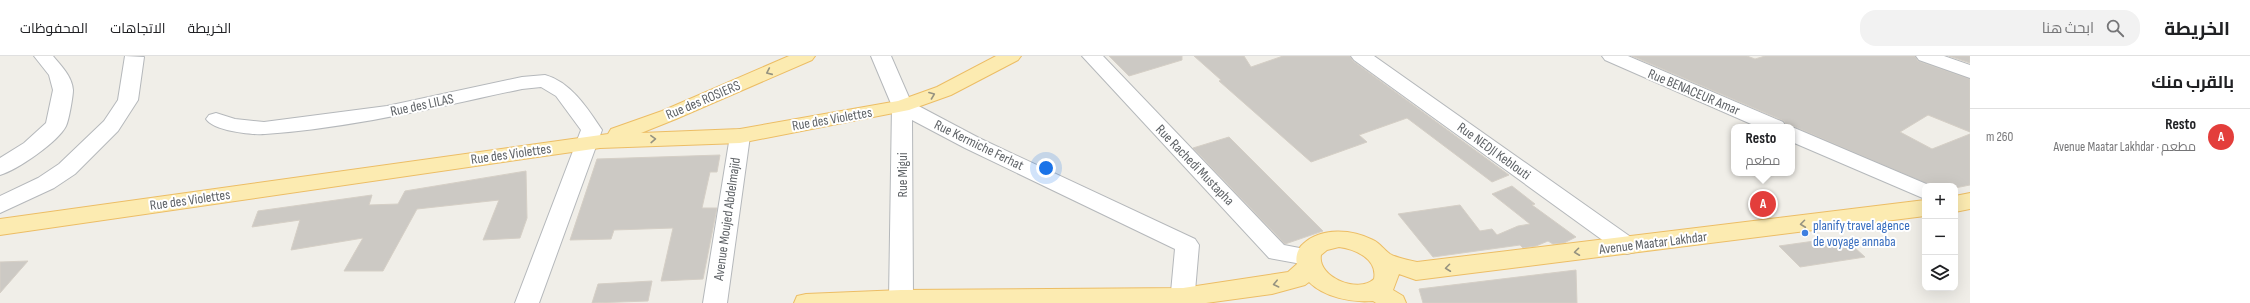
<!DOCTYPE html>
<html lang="ar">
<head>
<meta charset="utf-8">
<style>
  :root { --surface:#fff; --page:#f2f2f2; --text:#202124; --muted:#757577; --line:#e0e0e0; --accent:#e33e3b }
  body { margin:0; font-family:"Sofia Sans Condensed",Cairo,sans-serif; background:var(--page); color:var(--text); direction:rtl }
  .controls { position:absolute; right:12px; bottom:12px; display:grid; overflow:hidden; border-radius:8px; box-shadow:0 4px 16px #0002 }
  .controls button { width:36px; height:36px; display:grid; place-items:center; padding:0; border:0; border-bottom:1px solid var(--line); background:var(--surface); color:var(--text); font:20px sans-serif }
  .you { position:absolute; left:1046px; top:112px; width:14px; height:14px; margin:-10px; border:3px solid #fff; border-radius:50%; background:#1a73e8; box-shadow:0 0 0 6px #1a73e833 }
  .badge { display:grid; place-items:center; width:26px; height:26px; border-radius:50%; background:var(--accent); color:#fff; font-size:13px; font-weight:700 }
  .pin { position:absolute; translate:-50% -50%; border:2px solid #fff; box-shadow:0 1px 4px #0006 }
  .popup { position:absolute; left:1731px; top:68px; width:64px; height:52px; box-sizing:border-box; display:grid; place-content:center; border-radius:8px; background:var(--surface); filter:drop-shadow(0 1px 3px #0005); font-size:13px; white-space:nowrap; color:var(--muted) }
  .popup b { font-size:15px; color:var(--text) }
  .popup::after { content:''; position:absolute; left:50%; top:100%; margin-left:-8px; border:8px solid transparent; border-top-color:var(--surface) }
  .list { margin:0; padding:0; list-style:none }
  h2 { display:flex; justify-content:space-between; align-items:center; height:52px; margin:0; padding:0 16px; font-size:17px }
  h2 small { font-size:13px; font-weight:400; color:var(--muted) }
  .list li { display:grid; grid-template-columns:26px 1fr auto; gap:12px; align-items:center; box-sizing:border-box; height:56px; padding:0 16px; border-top:1px solid var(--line) }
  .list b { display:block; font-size:15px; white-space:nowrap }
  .list p { margin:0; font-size:13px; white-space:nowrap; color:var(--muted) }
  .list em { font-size:13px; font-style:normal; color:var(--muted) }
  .icon { flex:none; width:22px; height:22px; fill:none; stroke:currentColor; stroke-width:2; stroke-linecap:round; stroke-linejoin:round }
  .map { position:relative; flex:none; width:1970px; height:247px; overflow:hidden; direction:ltr }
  header { display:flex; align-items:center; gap:24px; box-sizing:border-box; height:56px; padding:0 20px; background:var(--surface); border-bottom:1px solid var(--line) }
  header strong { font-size:19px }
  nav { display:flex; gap:22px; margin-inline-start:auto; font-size:14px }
  .search { width:280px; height:36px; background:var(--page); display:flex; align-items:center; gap:10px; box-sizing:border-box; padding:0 14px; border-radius:16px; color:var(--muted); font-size:15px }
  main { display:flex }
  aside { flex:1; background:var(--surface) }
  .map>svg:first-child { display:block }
  .building { fill:#ccc9c4; stroke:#d5cfc6 }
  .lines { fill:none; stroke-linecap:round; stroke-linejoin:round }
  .minor-casing { stroke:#b5b8bb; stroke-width:2 }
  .major-casing { stroke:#ecbd65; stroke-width:2 }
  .minor { fill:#fff; fill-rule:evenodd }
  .major { fill:#fcebb1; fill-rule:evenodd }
  .oneway { stroke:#969381 }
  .shop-dot { fill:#3f7fe0; stroke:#fff; stroke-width:1.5 }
  .labels { text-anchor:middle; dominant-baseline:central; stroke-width:4; stroke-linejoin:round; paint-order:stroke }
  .street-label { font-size:14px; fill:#5f6367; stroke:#fff }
  .shop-label { font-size:14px; fill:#366cbe; stroke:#fff; text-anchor:start }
</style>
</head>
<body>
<header>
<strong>الخريطة</strong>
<div class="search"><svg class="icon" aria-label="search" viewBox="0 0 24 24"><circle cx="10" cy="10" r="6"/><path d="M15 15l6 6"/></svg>ابحث هنا</div>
<nav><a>الخريطة</a><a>الاتجاهات</a><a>المحفوظات</a></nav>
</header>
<main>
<aside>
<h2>بالقرب منك<small></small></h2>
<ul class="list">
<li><span class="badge">A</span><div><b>Resto</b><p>مطعم · Avenue Maatar Lakhdar</p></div><em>260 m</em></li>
</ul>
</aside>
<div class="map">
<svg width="1970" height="247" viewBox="0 0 1970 247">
  <rect width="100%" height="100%" fill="#f0eee8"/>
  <path class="building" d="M 1109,0 L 1182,0 L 1182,4 L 1129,20 Z
    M 1194,0 L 1244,0 L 1251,11 L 1283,0 L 1350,0 L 1353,5 L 1509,119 L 1492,126 L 1407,62 L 1359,79 L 1367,86 L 1311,106 L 1219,25 L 1221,24 Z
    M 1632,0 L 1747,0 L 1755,3 L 1765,0 L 1915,0 L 1918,5 L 1970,23 L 1970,76 L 1928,59 L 1900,76 L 1932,93 L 1970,78 L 1970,129 L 1955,132 L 1955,130 L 1932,130 L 1793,70 L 1787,71 L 1784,65 Z
    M 1949,0 L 1970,0 L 1970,7 Z
    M 1229,81 L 1323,175 L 1285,188 L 1193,92 Z
    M 720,99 L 717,116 L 710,116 L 702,152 L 717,152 L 703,223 L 661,225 L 673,172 L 614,174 L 611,183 L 570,184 L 597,103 Z
    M 526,115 L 527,162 L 520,182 L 483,184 L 499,144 L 417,153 L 383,215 L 344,215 L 363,182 L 291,194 L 300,164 L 252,171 L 258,155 L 372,139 L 369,149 L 398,148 L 405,135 Z
    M 1512,130 L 1535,148 L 1532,149 L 1576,181 L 1564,187 L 1553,188 L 1548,185 L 1536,190 L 1523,192 L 1520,189 L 1433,201 L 1398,158 L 1460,149 L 1480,175 L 1492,173 L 1497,179 L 1518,170 L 1530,168 L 1492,138 Z
    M 1843,181 L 1865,201 L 1800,211 L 1779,190 Z
    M 28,205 L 0,237 L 0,206 Z
    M 1576,214 L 1577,247 L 1423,247 L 1419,233 Z
    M 652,225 L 648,245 L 592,247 L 598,228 Z"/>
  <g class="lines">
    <g class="minor-casing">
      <path id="minor" d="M 34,0 L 53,0 C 61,10 72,20 73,34 C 73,40 69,64 66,70 C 58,86 17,114 0,119 L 0,102 L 24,87 L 46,67 L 53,34 L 49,19 Z
        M 125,0 L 144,1 L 138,44 L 118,75 L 75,118 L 54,132 L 0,157 L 0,140 L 38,122 L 59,108 L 104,65 L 118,44 Z
        M 871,0 L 891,0 L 911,46 L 979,82 L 1195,183 L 1199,189 L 1194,247 L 1170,247 L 1175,193 L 965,92 L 912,64 L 913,243 L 911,247 L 891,247 L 889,243 L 892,50 Z
        M 1082,0 L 1103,0 L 1284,189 L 1315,195 L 1319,201 L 1315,207 L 1307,209 L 1269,202 Z
        M 1351,0 L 1374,0 L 1635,184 L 1639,190 L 1635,196 L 1627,198 L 1619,196 L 1354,4 Z
        M 1602,0 L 1628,0 L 1783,66 L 1786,71 L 1758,71 L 1605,4 Z
        M 1916,0 L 1944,0 L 1970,9 L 1970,22 L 1919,4 Z
        M 545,19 C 571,26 588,53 602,74 L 539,247 L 515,247 L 581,74 L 556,40 L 541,31 L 522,33 C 437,51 352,72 265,78 C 251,79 214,75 206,63 L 209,59 L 216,57 L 235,63 L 264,66 L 387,50 L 522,21 Z
        M 1792,71 L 1931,130 L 1925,130 L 1925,143 L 1792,86 Z
        M 740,73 L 747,75 L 750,80 L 727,247 L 703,247 L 730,80 L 733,75 Z"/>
    </g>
    <g class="major-casing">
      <path id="major" d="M 789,0 L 815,0 L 812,4 L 676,63 L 641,77 L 740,73 L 898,45 L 937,31 L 996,0 L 1021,0 L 1018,4 L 951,39 L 909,54 L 740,87 L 600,92 L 0,179 L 0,163 L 608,78 L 611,73 L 662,55 Z
        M 1970,137 L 1970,153 L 1955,156 L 1955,140 Z
        M 1925,144 L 1925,160 L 1416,224 L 1399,218 L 1393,234 L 1403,240 L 1406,247 L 1376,247 L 1373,245 C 1352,247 1324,241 1309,226 L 1305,229 L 1272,238 L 1206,247 L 794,247 L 797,240 L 806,238 L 901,234 L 1183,232 L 1288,216 L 1297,208 C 1295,201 1298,192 1303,188 C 1321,171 1352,173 1373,184 C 1380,187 1384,194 1390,198 C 1397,202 1409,204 1417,206 ZM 1339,191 C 1355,193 1378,203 1374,223 C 1358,238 1317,221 1321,199 L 1327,194 Z"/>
    </g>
    <use href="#minor" class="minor"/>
    <use href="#major" class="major"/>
  </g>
  <defs><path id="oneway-chevron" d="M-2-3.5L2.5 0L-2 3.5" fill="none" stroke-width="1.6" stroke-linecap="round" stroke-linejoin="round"/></defs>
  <g class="oneway">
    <use href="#oneway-chevron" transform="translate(769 16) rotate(156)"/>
    <use href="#oneway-chevron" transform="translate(932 39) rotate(-21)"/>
    <use href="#oneway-chevron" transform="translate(653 83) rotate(-2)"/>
    <use href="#oneway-chevron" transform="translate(1803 168) rotate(173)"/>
    <use href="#oneway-chevron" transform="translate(1577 196) rotate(173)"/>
    <use href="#oneway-chevron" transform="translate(1448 212) rotate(173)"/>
    <use href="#oneway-chevron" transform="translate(1276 228) rotate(167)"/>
  </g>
  <circle class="shop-dot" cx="1805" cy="177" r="4"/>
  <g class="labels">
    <g class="street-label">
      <text transform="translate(1694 36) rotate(23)">Rue BENACEUR Amar</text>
      <text transform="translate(703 44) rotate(-23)">Rue des ROSIERS</text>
      <text transform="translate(422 49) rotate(-12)">Rue des LILAS</text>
      <text transform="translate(832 63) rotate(-10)">Rue des Violettes</text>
      <text transform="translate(979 89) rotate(26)">Rue Kermiche Ferhat</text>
      <text transform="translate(1494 95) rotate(36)">Rue NEDJI Keblouti</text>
      <text transform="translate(511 98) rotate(-8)">Rue des Violettes</text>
      <text transform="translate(1195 109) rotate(46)">Rue Rachedi Mustapha</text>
      <text transform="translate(902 119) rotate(-90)">Rue Migui</text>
      <text transform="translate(190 144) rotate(-8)">Rue des Violettes</text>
      <text transform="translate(727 163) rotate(-82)">Avenue Moujed Abdelmajid</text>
      <text transform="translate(1653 187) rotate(-7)">Avenue Maatar Lakhdar</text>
    </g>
    <g class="shop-label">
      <text x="1813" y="169">planify travel agence<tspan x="1813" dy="16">de voyage annaba</tspan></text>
    </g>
  </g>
</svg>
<div class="controls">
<button>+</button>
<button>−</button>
<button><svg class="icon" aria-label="layers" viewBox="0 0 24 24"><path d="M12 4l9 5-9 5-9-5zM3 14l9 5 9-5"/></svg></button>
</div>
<div class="you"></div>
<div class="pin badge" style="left:1763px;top:148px">A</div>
<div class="popup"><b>Resto</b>مطعم</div>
</div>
</main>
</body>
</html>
